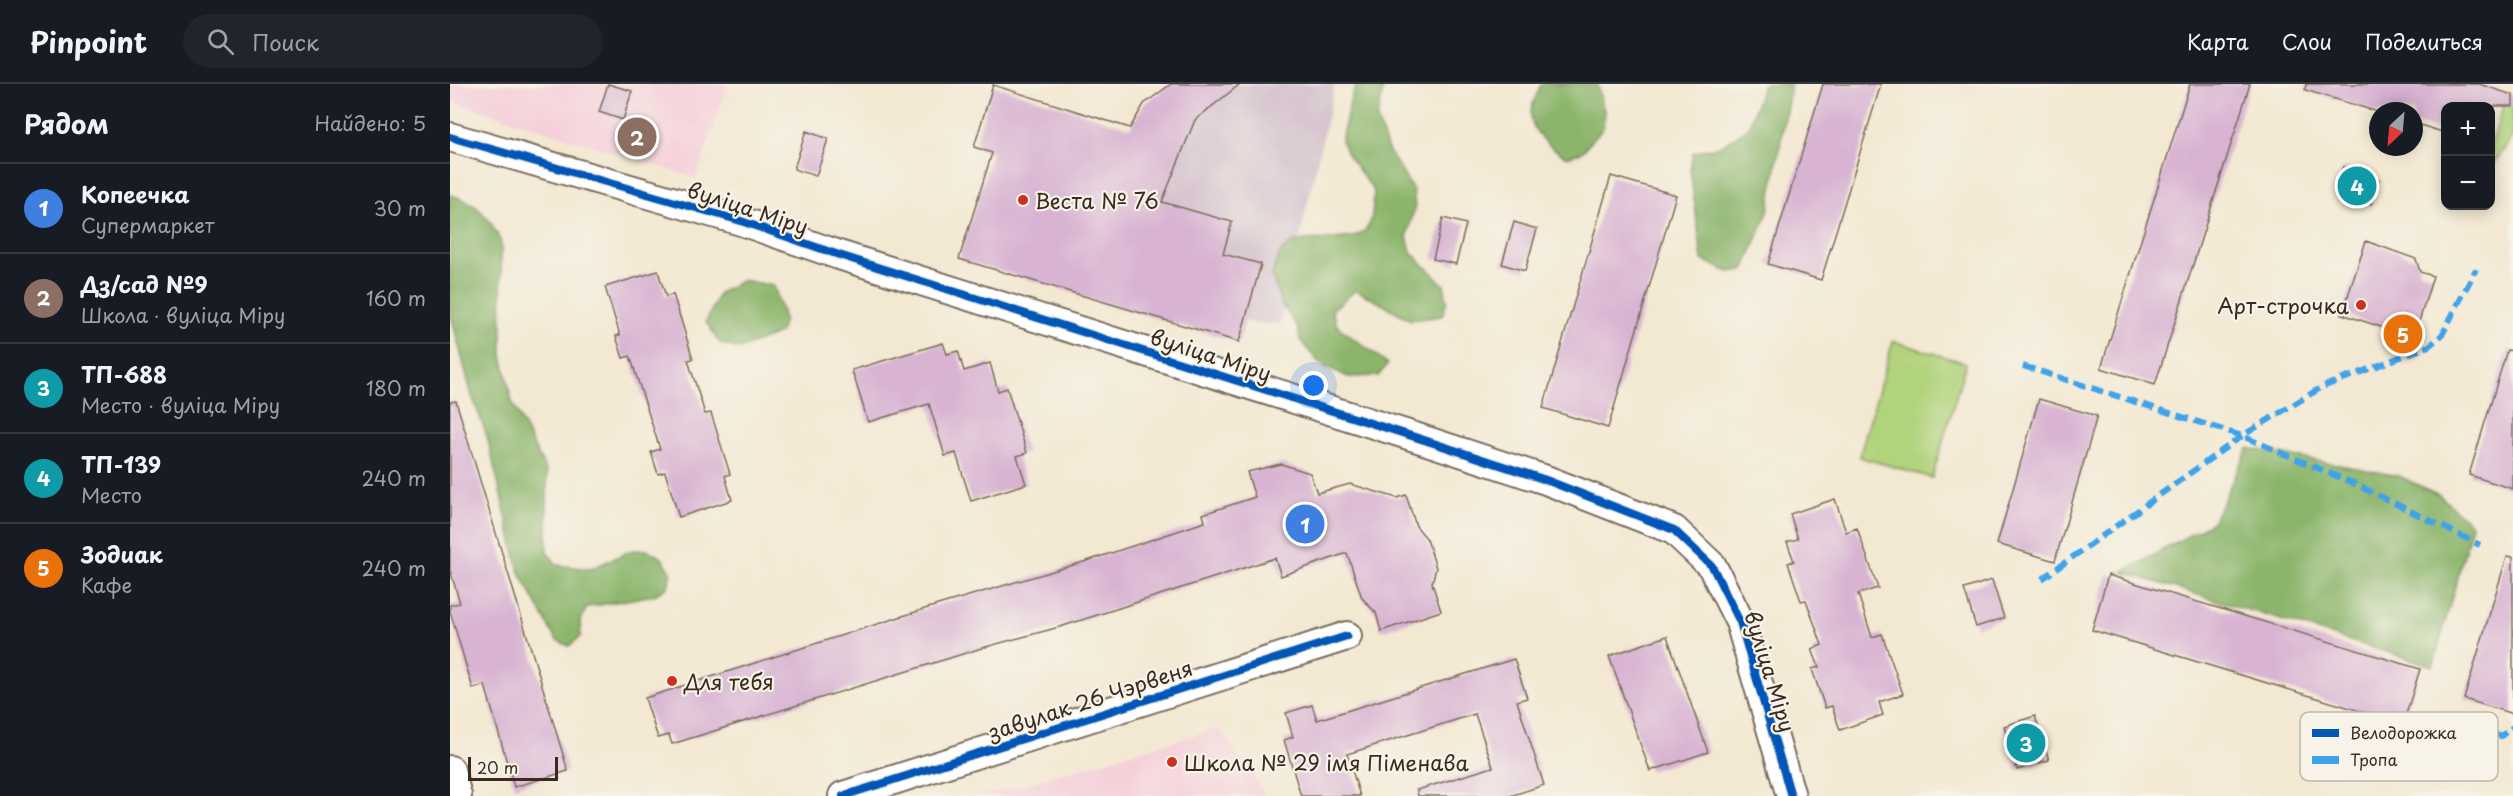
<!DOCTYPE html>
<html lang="ru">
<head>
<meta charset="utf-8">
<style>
  :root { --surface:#171b24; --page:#20242c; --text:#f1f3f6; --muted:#9ea1a6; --line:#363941; --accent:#0f766e }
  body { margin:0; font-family:"Playpen Sans",sans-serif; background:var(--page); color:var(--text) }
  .controls { position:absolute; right:18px; top:18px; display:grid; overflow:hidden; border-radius:12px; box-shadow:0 3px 15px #0003 }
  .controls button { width:54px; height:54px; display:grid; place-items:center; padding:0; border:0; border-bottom:2px solid var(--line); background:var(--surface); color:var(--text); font:30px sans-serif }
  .compass { position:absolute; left:1919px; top:18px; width:54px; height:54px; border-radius:50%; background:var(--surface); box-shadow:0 3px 15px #0003; rotate:206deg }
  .scale { position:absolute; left:18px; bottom:15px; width:90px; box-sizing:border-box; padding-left:6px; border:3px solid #3b2a1e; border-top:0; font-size:16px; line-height:21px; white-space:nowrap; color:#3b2a1e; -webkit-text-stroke:4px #f7f3e8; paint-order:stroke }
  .you { position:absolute; left:864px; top:302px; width:21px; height:21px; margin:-15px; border:4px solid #fff; border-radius:50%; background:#1a73e8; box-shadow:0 0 0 9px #1a73e833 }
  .badge { display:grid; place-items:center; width:39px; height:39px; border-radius:50%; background:var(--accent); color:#fff; font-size:20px; font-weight:700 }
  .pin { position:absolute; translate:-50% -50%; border:3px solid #fff; box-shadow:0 2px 6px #0006 }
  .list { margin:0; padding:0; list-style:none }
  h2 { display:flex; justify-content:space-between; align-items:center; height:78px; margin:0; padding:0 24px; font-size:26px }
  h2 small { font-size:20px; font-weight:400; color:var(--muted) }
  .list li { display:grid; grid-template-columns:39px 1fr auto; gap:18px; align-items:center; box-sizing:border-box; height:90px; padding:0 24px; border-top:2px solid var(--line) }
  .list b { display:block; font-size:22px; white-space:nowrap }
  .list p { margin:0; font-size:20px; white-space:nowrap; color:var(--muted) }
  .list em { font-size:20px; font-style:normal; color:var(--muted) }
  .icon { flex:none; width:33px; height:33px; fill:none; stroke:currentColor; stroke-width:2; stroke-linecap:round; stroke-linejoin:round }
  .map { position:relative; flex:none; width:2063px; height:712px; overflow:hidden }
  header { display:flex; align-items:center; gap:36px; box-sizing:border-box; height:84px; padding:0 30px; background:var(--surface); border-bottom:2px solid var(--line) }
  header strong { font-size:28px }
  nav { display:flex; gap:33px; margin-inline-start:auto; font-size:21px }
  .search { width:420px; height:54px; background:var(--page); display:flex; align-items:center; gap:15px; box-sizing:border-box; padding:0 21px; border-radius:33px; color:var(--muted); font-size:22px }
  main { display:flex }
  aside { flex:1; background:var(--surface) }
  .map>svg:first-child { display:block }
  .built { fill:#f5cfda }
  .industrial { fill:#d1bdcb }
  .green { fill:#b0d37c; stroke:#767e4d; stroke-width:1.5 }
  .forest { fill:#8cb56c; stroke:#647045; stroke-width:1.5 }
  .building { fill:#d8b3d2 }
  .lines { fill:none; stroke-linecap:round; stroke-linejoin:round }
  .minor-casing { stroke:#7b6c5d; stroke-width:32 }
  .minor { stroke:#fff; stroke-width:28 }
  .quiet { stroke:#3fa3ea; stroke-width:6; stroke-dasharray:12 6; stroke-linecap:butt }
  .cycleway-casing { stroke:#f7f3e8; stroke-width:11 }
  .cycleway { stroke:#0057b8; stroke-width:8 }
  .poi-dot { fill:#c8321e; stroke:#f7f3e8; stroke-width:2 }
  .labels { text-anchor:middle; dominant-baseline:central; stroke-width:4.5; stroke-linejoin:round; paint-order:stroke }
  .poi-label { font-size:21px; fill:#3b2a1e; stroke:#f7f3e8; text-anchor:start }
  .street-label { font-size:21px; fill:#3b2a1e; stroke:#f7f3e8 }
  .key { fill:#f7f3e8; stroke:#bfb7ab; stroke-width:1.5 }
  .key-label { font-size:16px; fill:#3b2a1e }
</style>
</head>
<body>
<header>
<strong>Pinpoint</strong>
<div class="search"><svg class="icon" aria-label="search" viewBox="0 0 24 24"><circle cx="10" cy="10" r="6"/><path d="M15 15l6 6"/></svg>Поиск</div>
<nav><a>Карта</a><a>Слои</a><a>Поделиться</a></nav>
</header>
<main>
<aside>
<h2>Рядом<small>Найдено: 5</small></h2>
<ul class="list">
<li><span class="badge" style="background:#3f7fe0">1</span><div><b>Копеечка</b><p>Супермаркет</p></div><em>30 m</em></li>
<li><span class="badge" style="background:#8d6e63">2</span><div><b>Дз/сад №9</b><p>Школа · вуліца Міру</p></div><em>160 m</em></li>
<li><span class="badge" style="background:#0f9aa8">3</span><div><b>ТП-688</b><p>Место · вуліца Міру</p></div><em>180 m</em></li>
<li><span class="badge" style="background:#0f9aa8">4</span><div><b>ТП-139</b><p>Место</p></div><em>240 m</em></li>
<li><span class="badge" style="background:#e8710a">5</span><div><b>Зодиак</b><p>Кафе</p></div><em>240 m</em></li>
</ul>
</aside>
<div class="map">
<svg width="2063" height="712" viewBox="0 0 2063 712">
  <rect width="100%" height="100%" fill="#f7f3e8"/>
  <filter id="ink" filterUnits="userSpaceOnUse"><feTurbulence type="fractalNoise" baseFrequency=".0167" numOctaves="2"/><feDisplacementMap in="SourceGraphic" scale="12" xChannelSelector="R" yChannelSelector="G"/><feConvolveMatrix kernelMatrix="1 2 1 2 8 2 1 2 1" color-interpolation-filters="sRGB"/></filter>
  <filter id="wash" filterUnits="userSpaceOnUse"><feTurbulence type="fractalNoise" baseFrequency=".008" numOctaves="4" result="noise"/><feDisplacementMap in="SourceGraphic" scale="24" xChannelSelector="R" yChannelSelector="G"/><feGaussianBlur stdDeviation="1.35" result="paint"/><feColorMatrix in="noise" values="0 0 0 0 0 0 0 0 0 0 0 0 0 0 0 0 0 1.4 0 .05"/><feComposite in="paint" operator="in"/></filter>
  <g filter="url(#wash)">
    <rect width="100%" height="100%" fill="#f3e8d2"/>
    <path class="built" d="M 0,0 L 278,0 L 246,94 L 0,17 Z
      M 769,644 L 816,712 L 533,712 Z"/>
    <path class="industrial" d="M 721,0 L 885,0 L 830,240 L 805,240 L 795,237 L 789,258 L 628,212 L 694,20 Z"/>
    <path class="green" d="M 2057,11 L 2063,13 L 2063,53 L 2041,83 L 2041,61 Z
      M 1443,257 L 1516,279 L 1482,394 L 1409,373 Z"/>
    <path class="forest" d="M 907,0 L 934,0 L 927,35 L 938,66 L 963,106 L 965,122 L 957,152 L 961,168 L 994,201 L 997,217 L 992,232 L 961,236 L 906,206 L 882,226 L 887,242 L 938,280 L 928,292 L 898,293 L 870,280 L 850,256 L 848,244 L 831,220 L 822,191 C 825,182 829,167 837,162 C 858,146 913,168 921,136 C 923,127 923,116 924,107 L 897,70 L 891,56 L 902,11 Z
      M 1091,0 L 1147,0 L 1155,30 L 1152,45 L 1132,68 L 1117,73 C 1102,65 1078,47 1081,27 C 1083,18 1088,8 1091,0 Z
      M 1313,0 L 1341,0 L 1318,128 L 1294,186 L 1279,188 L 1252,176 L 1240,85 L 1243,69 L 1273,61 L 1299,43 Z
      M 0,111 C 25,115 42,136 51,159 L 52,271 L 62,318 L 97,389 L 97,468 L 107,481 L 140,485 L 183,466 L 198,466 L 212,474 L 221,488 L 218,503 L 204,511 L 137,523 L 130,537 L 131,552 L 119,562 L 106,556 L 69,487 L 37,352 L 21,309 L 0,227 Z
      M 293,196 L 324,202 L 334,235 L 330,249 L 289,265 L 270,259 L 256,238 L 269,209 Z
      M 1798,364 L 1949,392 L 1989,411 L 2022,441 L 1983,582 L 1673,488 L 1763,438 Z"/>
    <g id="blocks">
      <path class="building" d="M 158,0 L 182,7 L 173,36 L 149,28 Z
        M 721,0 L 790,0 L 745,36 L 712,118 L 782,138 L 773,170 L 811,180 L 789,258 L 509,175 L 542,69 L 524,63 L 543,1 L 680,44 L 694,20 Z
        M 1373,0 L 1431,0 L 1371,196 L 1318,180 Z
        M 1740,0 L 1800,0 L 1705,301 L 1651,284 Z
        M 1856,0 L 2029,0 L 2063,11 L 2063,22 L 1995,22 L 1995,49 L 1964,39 L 1964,27 L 1928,28 L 1855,6 Z
        M 356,47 L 378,55 L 366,92 L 344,85 Z
        M 1893,83 L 1929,95 L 1921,120 L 1885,108 Z
        M 1161,92 L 1226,111 L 1158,344 L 1093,324 Z
        M 993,134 L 1016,140 L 1006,180 L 983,175 Z
        M 1064,138 L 1087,145 L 1075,187 L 1052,180 Z
        M 1916,157 L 1966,175 L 1970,188 L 1983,192 L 1964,254 L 1892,230 Z
        M 208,187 L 216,213 L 223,210 L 243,275 L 238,276 L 255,330 L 261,329 L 280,390 L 275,392 L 282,416 L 229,433 L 215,388 L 208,390 L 201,368 L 210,365 L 180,272 L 173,274 L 166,252 L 170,251 L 155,203 Z
        M 493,259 L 497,270 L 508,267 L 514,287 L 540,279 L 548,307 L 557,304 L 577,369 L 567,372 L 576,400 L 521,417 L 506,369 L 495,372 L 479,320 L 418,338 L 402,286 Z
        M 2057,266 L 2063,267 L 2063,405 L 2019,391 Z
        M 1589,315 L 1647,332 L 1605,477 L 1547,460 Z
        M 6,317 L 118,687 L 64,703 L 35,601 L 23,605 L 0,527 L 0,521 L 10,519 L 0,486 L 0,318 Z
        M 831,380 L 860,389 L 867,409 L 900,400 L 947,414 L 956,411 L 966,442 L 977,455 L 986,484 L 982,499 L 991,527 L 931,547 L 926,529 L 912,514 L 897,469 L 831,492 L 825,474 L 613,542 L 532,564 L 222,660 L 219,651 L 208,654 L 195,614 L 481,523 L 637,477 L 755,438 L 753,430 L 805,413 L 797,388 Z
        M 1385,415 L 1396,448 L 1407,444 L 1428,504 L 1408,510 L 1422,553 L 1432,550 L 1453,610 L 1429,618 L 1433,631 L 1390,646 L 1382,622 L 1375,624 L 1362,585 L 1369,583 L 1362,565 L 1372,561 L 1356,516 L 1351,517 L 1338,479 L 1344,477 L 1337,458 L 1348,455 L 1340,430 Z
        M 2057,472 L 2063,473 L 2063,630 L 2014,615 Z
        M 1658,491 L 1970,585 L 1953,640 L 1642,546 Z
        M 1542,496 L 1554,534 L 1526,543 L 1514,505 Z
        M 1217,552 L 1258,668 L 1200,687 L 1159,572 Z
        M 1064,575 L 1077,614 L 1067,617 L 1094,701 L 1060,712 L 968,712 L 967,706 L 1043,683 L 1025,630 L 897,670 L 910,712 L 851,712 L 834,656 L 843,653 L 836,629 L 862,621 L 867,636 Z
        M 1585,632 L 1599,676 L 1567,686 L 1554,642 Z"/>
    </g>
  </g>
  <g filter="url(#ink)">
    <use href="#blocks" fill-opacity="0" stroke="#7b6c5d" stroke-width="1.5"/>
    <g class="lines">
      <g class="minor-casing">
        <path id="minor" d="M 0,53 L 291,137 L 389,171 L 971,355 L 1096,396 L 1224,446 L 1262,482 L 1290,538 L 1341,712
          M 0,686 L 7,712
          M 393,712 L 897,552"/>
      </g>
      <use href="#minor" class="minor"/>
      <path class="quiet" d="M 1573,282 L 1792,352 L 1903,399 L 2030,461
        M 1592,495 L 1792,352 L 1872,303 L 1979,262 L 1992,251 L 2026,185
        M 1974,639 L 2051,652 L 2063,643"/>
      <g class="cycleway-casing">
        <path id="cycleway" d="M 0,53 L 291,137 L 389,171 L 971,355 L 1096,396 L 1224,446 L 1262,482 L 1290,538 L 1341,712
          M 393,712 L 897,552"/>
      </g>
      <use href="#cycleway" class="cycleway"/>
    </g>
  </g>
  <g class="poi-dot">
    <circle cx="573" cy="116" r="6"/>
    <circle cx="1911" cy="221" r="6"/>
    <circle cx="222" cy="597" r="6"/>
    <circle cx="722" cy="678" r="6"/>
  </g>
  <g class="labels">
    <g class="poi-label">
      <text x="585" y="116">Веста № 76</text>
      <text x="1899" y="221" text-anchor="end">Арт-строчка</text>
      <text x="234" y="597">Для тебя</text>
      <text x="734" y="678">Школа № 29 імя Піменава</text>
    </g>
    <g class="street-label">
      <text transform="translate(298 123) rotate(18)">вуліца Міру</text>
      <text transform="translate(761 270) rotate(18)">вуліца Міру</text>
      <text transform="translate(1321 587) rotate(73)">вуліца Міру</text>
      <text transform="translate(640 615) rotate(-18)">завулак 26 Чэрвеня</text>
    </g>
  </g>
  <rect x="1850" y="628" width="198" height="69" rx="9" class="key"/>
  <rect x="1862" y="645" width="27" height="8" fill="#0057b8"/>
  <rect x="1862" y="672" width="27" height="8" fill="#3fa3ea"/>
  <g class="key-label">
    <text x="1900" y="655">Велодорожка</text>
    <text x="1900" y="682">Тропа</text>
  </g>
</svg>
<div class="controls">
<button>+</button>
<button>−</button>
</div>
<svg class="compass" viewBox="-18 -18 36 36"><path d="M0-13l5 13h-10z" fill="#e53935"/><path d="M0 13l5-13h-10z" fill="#9ea1a6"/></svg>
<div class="scale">20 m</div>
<div class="you"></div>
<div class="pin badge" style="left:855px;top:440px;background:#3f7fe0">1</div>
<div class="pin badge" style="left:187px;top:53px;background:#8d6e63">2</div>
<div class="pin badge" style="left:1576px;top:659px;background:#0f9aa8">3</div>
<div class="pin badge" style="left:1907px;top:102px;background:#0f9aa8">4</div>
<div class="pin badge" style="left:1953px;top:250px;background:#e8710a">5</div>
</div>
</main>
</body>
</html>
